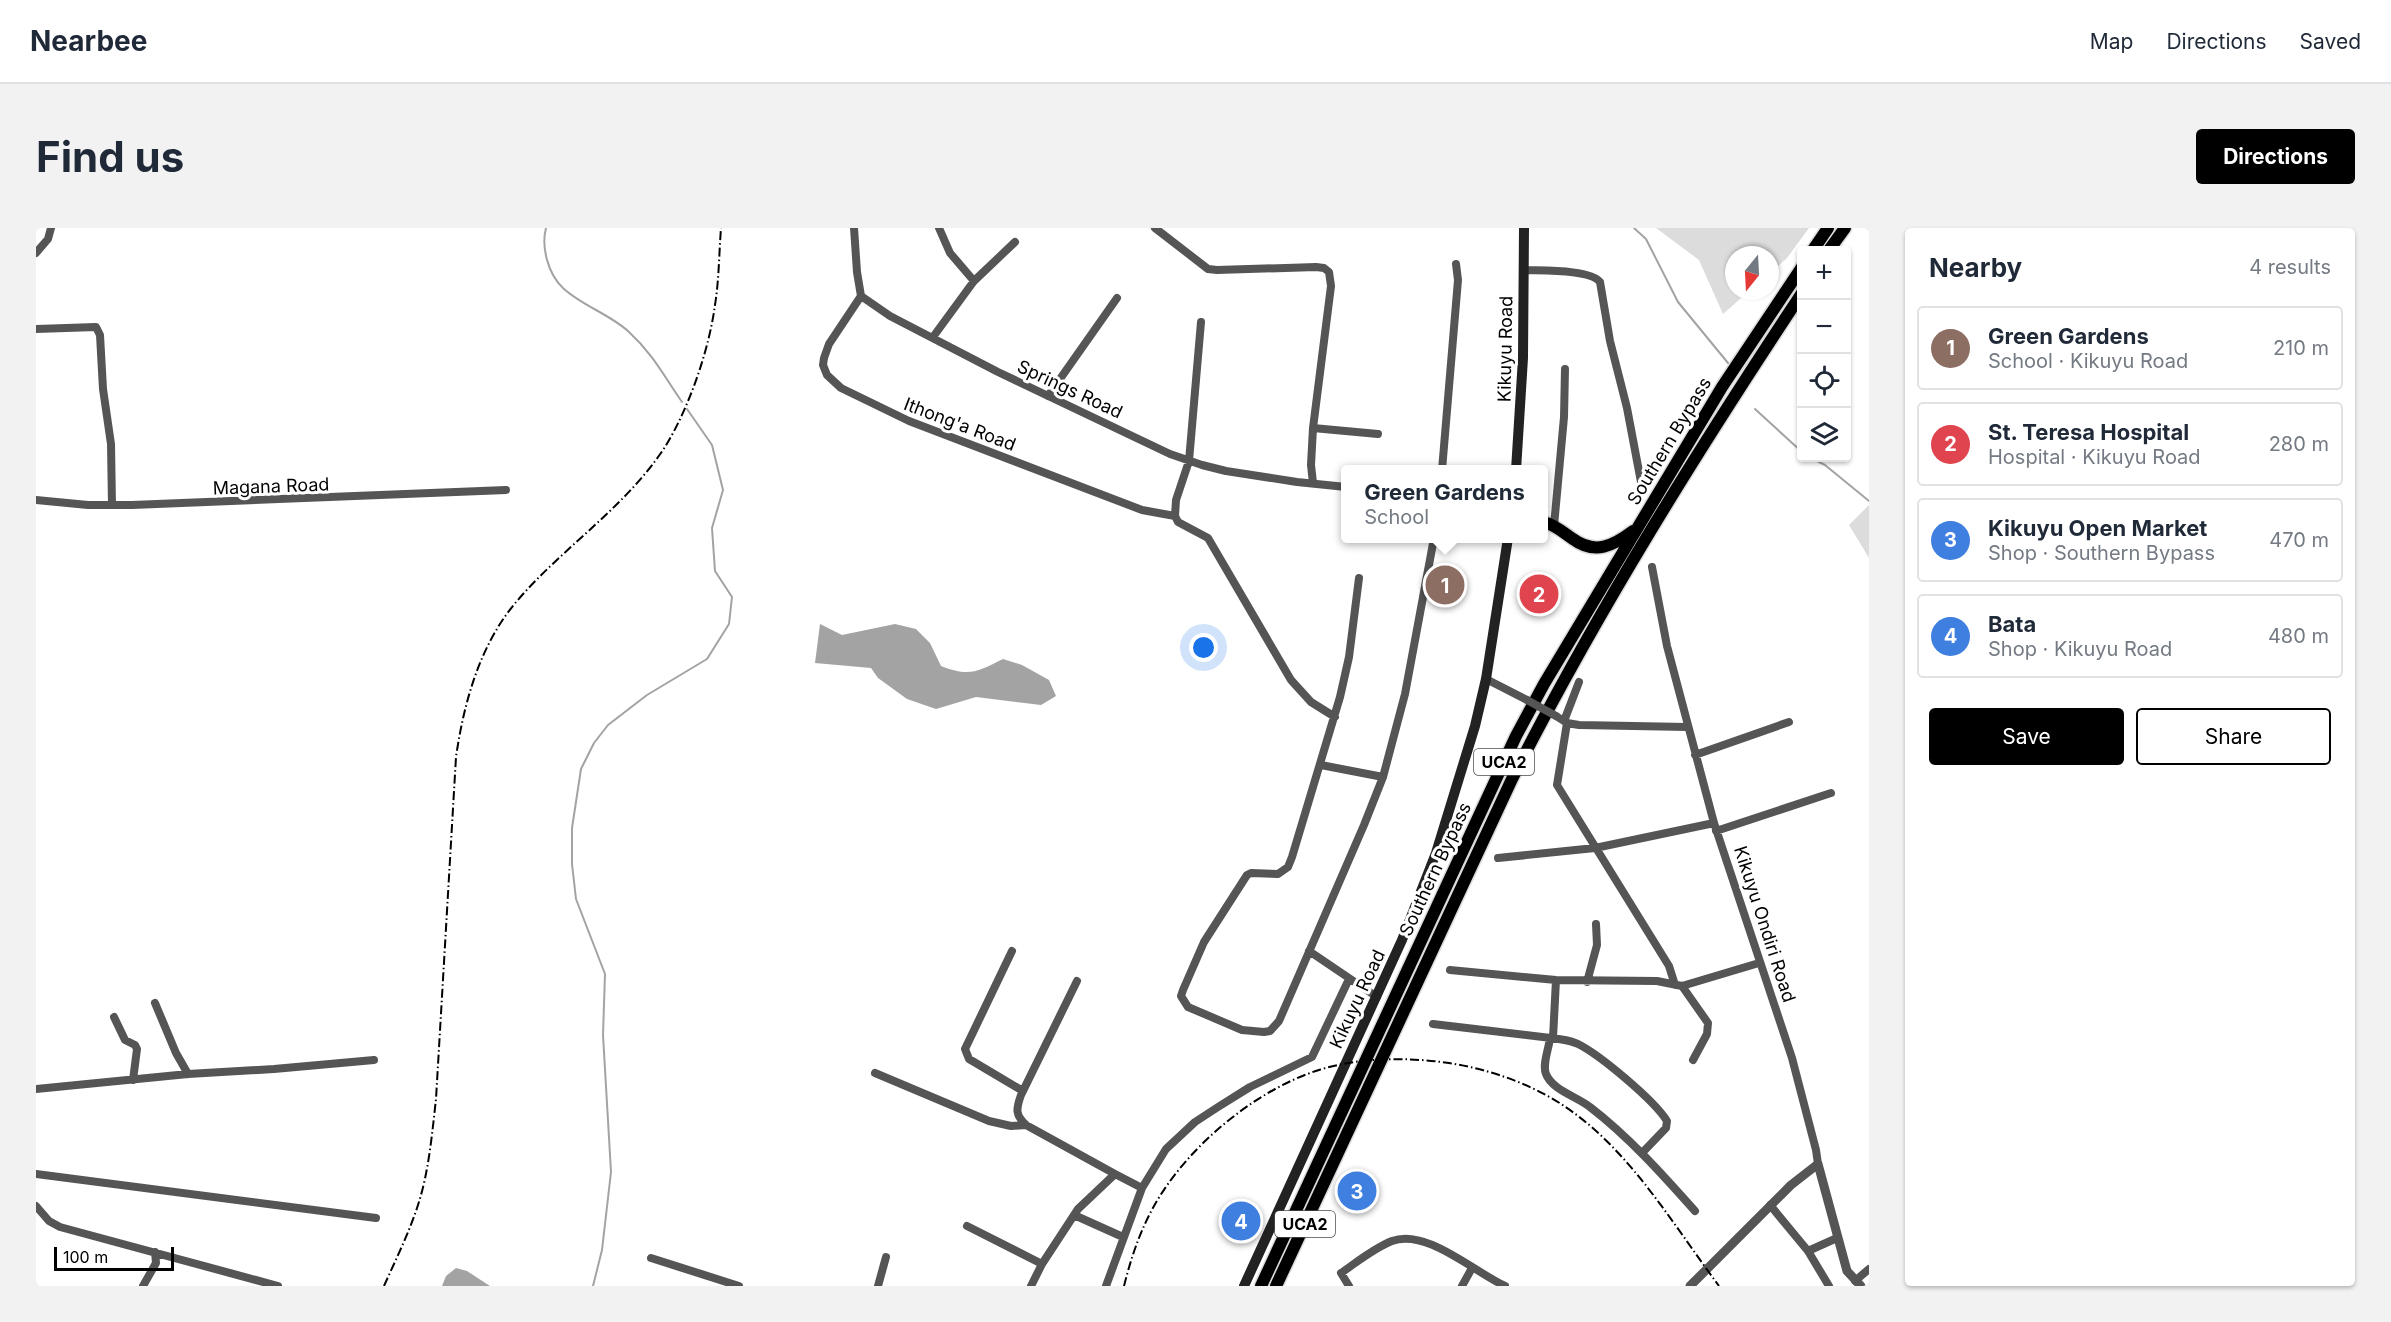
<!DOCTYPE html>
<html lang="en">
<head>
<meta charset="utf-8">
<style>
  :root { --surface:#fff; --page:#f2f2f3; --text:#1f2937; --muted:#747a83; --line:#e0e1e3; --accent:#000 }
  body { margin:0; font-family:Inter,sans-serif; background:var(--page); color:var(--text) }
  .controls { position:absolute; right:18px; top:18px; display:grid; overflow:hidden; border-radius:6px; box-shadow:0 2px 4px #0004 }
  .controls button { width:54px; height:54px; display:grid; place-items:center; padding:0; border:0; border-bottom:2px solid var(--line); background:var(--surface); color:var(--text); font:30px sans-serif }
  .compass { position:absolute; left:1689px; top:18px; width:54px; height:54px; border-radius:50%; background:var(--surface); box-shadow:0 2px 4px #0004; rotate:198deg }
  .scale { position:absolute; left:18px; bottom:15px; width:120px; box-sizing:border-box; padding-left:6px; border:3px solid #000; border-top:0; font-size:16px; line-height:21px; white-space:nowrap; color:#000; -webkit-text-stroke:4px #fff; paint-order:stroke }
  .you { position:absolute; left:1168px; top:420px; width:21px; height:21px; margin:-15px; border:4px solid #fff; border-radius:50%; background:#1a73e8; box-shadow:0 0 0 9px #1a73e833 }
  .badge { display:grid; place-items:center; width:39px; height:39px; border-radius:50%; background:var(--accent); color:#fff; font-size:20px; font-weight:700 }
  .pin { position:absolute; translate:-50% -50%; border:3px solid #fff; box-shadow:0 2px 6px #0006 }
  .popup { position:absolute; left:1305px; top:237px; width:207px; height:78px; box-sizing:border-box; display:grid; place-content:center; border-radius:6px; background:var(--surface); filter:drop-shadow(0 2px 4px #0005); font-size:20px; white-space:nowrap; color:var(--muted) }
  .popup b { font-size:22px; color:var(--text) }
  .popup::after { content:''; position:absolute; left:50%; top:100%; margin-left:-12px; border:12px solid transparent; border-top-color:var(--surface) }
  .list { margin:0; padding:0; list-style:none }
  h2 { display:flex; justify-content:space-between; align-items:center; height:78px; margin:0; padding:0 24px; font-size:26px }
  h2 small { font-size:20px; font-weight:400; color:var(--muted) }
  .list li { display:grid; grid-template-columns:39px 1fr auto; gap:18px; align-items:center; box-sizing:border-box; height:84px; margin:0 12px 12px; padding:0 12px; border:2px solid var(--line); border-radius:6px }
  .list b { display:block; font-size:22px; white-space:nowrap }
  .list p { margin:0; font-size:20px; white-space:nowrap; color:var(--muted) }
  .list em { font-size:20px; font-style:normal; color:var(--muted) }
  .actions { display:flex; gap:12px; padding:18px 24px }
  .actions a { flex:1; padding:14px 0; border:2px solid var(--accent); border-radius:6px; text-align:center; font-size:21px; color:var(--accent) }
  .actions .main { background:var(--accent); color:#fff }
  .icon { flex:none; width:33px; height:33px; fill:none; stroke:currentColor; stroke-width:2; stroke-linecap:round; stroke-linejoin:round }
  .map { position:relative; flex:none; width:1833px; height:1058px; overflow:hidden; border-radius:6px }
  header { display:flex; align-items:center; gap:36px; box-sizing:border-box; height:84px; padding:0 30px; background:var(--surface); border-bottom:2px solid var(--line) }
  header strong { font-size:28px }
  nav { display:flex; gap:33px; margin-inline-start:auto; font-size:21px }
  .intro { display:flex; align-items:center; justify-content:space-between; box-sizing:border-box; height:144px; padding:0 36px }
  h1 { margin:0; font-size:42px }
  .button { padding:15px 27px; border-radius:6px; background:var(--accent); color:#fff; font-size:21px; font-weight:700 }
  main { display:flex; gap:36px; padding:0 36px }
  aside { flex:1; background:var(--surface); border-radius:6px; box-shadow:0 2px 4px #0004 }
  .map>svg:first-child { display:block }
  .green { fill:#dcdcdc }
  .water { fill:#a3a3a3 }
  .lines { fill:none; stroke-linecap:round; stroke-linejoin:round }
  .stream { stroke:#a3a3a3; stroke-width:2 }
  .trunk-casing { stroke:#dbdbdb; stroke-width:15 }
  .minor { stroke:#555; stroke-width:8 }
  .tertiary { stroke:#555; stroke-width:9 }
  .secondary { stroke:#222; stroke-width:10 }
  .trunk { stroke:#000; stroke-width:12 }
  .rail { stroke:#000; stroke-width:2; stroke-dasharray:9 3 1.5 3; stroke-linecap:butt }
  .minor-bridge { stroke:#555; stroke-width:8 }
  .labels { text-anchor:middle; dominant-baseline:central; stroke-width:6; stroke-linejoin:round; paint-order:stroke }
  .shield { fill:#fff; stroke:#4c4c4c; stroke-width:1.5 }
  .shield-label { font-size:16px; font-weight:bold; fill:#000 }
  .street-label { font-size:18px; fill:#000; stroke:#fff }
</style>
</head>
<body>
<header>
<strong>Nearbee</strong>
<nav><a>Map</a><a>Directions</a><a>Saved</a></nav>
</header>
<div class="intro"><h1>Find us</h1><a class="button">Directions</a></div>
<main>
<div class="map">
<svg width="1833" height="1058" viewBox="0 0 1833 1058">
  <rect width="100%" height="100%" fill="#fff"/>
  <path class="green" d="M 1620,0 L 1773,0 L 1751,30 L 1734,45 L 1734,27 L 1698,27 L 1698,63 L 1713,63 L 1687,86 L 1663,32 Z
    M 1833,277 L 1833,330 L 1813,297 Z"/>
  <path class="water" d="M 784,396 L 806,407 L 859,396 L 880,401 L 894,415 L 905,438 C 933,449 941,444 967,431 L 986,437 L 1013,452 L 1020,468 L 1005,477 L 940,469 L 900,481 L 871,471 L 842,450 L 835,440 L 779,435 Z
    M 420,1040 L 431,1043 L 454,1058 L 406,1058 L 410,1048 Z"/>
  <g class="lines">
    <path class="stream" d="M 510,0 C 505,19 512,46 527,60 C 546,78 574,86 593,104 C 617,126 628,148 646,174
      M 1598,0 L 1610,11 L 1642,74 L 1692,135
      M 1719,181 L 1766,224
      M 1775,230 L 1789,237 L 1833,273
      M 557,1058 L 566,1022 L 575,944 L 567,807 L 569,746 L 540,671 L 536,636 L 536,600 L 545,541 L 558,515 L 572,497 L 611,467 L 671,431 L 693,396 L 696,369 L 679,343 L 676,300 L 687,262 L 676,217 L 651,181"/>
    <g class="trunk-casing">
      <path id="trunk" d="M 1777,22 L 1792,0
        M 1793,22 L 1809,0
        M 1508,294 C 1519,297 1527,304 1537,311 C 1559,327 1577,318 1597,303
        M 1225,1058 L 1480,508 L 1508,456 L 1686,159 L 1766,39
        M 1240,1058 L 1476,551 C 1561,383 1662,222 1766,65"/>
    </g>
    <path class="minor" d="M 818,0 L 821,44 L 825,68 L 854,88 L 962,144 L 1134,226 L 1166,237 L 1190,243 L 1261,254 L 1310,259
      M 1119,0 L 1172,41 L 1181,42 L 1280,39 L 1288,40 L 1293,44 L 1295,58 L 1277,200 L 1275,237 L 1277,255
      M 0,25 L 12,11 L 15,0
      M 1487,42 C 1504,43 1554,41 1564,54 L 1574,113 L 1591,180 L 1605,254
      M 938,53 L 979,14
      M 825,68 L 793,116 L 788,130 L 787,137 L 791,147 L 805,160 L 873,193 L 1106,282 L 1139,288
      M 1165,94 L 1153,233 L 1140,272 L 1139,288 L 1142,294 L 1172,310 L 1255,452 L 1275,474 L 1299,489
      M 0,101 L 60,99 L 64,107 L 67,161 L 75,216 L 76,277
      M 897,109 L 938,53 L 914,25 L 903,0
      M 1012,168 L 1081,70
      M 1277,200 L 1342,206
      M 1406,242 L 1422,52 L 1420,36
      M 0,272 L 52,277 L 96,277 L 470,262
      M 1518,298 L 1528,189 L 1529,141
      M 1616,339 L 1631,418 L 1678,595 L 1756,830 L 1780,922 L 1782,936
      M 1323,350 L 1313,429 L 1304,469 L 1256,629 L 1252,639 L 1242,646 L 1215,645 L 1211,647 L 1168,714 L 1147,762 L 1145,768 L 1152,779 L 1206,802 L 1228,804 L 1234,803 L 1243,793 L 1328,597 L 1347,549 L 1369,466 L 1398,310
      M 1450,451 L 1491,472
      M 1520,488 L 1531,495 L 1543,497 L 1651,499
      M 1528,493 L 1543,454
      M 1531,495 L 1521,557 L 1633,738 L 1639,757
      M 1659,527 L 1753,494
      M 1285,537 L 1347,549
      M 1680,603 L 1795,565
      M 1462,630 L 1559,620 L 1678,595
      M 976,723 L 929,821 L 933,831 L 987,863
      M 1273,723 L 1341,769
      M 1414,742 L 1520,752 L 1621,753 L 1646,758 L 1723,735
      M 1041,753 L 985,867 C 980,881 979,887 990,897 L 1079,946
      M 1551,754 L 1561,717 L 1560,696
      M 1646,758 L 1672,795 L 1671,806 L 1657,832
      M 119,775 L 140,825 L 152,846
      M 78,789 L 89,812 L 99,817 L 101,821 L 97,852
      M 1397,796 L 1523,811 C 1529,812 1536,813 1542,816 C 1564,827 1618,872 1631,893 L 1630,900 L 1606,925
      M 1514,810 C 1513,820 1506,837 1510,846 C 1516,862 1542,869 1554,879 C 1593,909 1626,946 1659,983
      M 1517,810 L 1520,752
      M 839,845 L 953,893 L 975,898 L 990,897
      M 0,861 L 152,846 L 238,841 L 338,832
      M 0,946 L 340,990
      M 1734,977 L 1772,1023 L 1793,1058
      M 0,978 L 13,993 L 24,999 L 242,1058
      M 1038,987 L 1087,1009
      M 931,998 L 1006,1036
      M 1772,1023 L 1801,1010
      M 615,1030 L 703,1058
      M 1819,1053 L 1833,1041
      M 107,1058 L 120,1035 L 119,1024
      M 842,1058 L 850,1029
      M 995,1058 L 1006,1036 L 1042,981 L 1079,946 L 1106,960
      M 1070,1058 L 1106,960 L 1130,921 L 1159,894 L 1182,879 L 1214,859 L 1276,829 L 1313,751
      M 1313,1058 L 1305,1045 C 1321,1034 1338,1020 1356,1013 C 1390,1000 1438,1044 1469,1058
      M 1426,1058 L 1436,1040"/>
    <path class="tertiary" d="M 1654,1058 L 1755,957 L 1782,936 L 1811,1043 L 1825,1058"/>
    <path class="secondary" d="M 1480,242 L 1487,130 L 1488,0
      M 1208,1058 L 1366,712 L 1400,625 L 1439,498 L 1450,451 L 1472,310"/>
    <use href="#trunk" class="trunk"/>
    <path class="rail" d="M 348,1058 C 360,1031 373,1005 382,977 C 393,943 396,906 400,871 L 420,529 C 428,474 444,416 481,373 C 527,319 589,280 629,219 C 653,180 673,122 679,77 C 683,52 683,26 685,0
      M 1088,1058 C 1095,1030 1104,1003 1118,978 C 1151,919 1219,862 1283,842 C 1324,829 1370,829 1413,835 C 1457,842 1502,858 1538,885 C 1597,928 1639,999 1683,1058"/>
    <path class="minor-bridge" d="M 1491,472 L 1520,488"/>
  </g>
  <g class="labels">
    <g class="shield">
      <rect x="1438" y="521" width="60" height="26" rx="4.5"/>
      <rect x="1239" y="983" width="60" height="26" rx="4.5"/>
    </g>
    <g class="shield-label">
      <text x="1468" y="534">UCA2</text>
      <text x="1269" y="996">UCA2</text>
    </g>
    <g class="street-label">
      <text transform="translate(1469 121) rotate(-89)">Kikuyu Road</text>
      <text transform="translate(1034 161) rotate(25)">Springs Road</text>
      <text transform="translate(924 196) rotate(21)">Ithong'a Road</text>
      <text transform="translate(1633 213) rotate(-59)">Southern Bypass</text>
      <text transform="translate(235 258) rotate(-2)">Magana Road</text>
      <text transform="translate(1399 641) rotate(-65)">Southern Bypass</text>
      <text transform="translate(1729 696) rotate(72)">Kikuyu Ondiri Road</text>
      <text transform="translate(1321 771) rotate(-65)">Kikuyu Road</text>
    </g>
  </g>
</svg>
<div class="controls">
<button>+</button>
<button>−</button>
<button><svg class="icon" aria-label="locate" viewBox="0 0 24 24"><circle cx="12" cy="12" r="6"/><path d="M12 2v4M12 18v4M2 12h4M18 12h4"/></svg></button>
<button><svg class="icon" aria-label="layers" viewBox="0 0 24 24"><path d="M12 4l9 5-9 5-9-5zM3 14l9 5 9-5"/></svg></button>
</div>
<svg class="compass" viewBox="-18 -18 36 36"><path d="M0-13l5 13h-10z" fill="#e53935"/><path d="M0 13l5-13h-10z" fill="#747a83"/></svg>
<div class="scale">100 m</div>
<div class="you"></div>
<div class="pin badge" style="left:1409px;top:357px;background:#8d6e63">1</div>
<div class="popup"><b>Green Gardens</b>School</div>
<div class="pin badge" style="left:1503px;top:366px;background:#e0444e">2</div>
<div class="pin badge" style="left:1321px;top:963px;background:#3f7fe0">3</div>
<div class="pin badge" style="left:1205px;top:993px;background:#3f7fe0">4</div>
</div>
<aside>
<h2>Nearby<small>4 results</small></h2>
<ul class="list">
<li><span class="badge" style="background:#8d6e63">1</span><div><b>Green Gardens</b><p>School · Kikuyu Road</p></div><em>210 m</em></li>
<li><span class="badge" style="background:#e0444e">2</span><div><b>St. Teresa Hospital</b><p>Hospital · Kikuyu Road</p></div><em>280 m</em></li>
<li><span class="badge" style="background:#3f7fe0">3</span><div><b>Kikuyu Open Market</b><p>Shop · Southern Bypass</p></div><em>470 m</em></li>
<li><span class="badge" style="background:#3f7fe0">4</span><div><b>Bata</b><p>Shop · Kikuyu Road</p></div><em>480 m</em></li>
</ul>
<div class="actions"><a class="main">Save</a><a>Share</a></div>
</aside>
</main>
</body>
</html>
